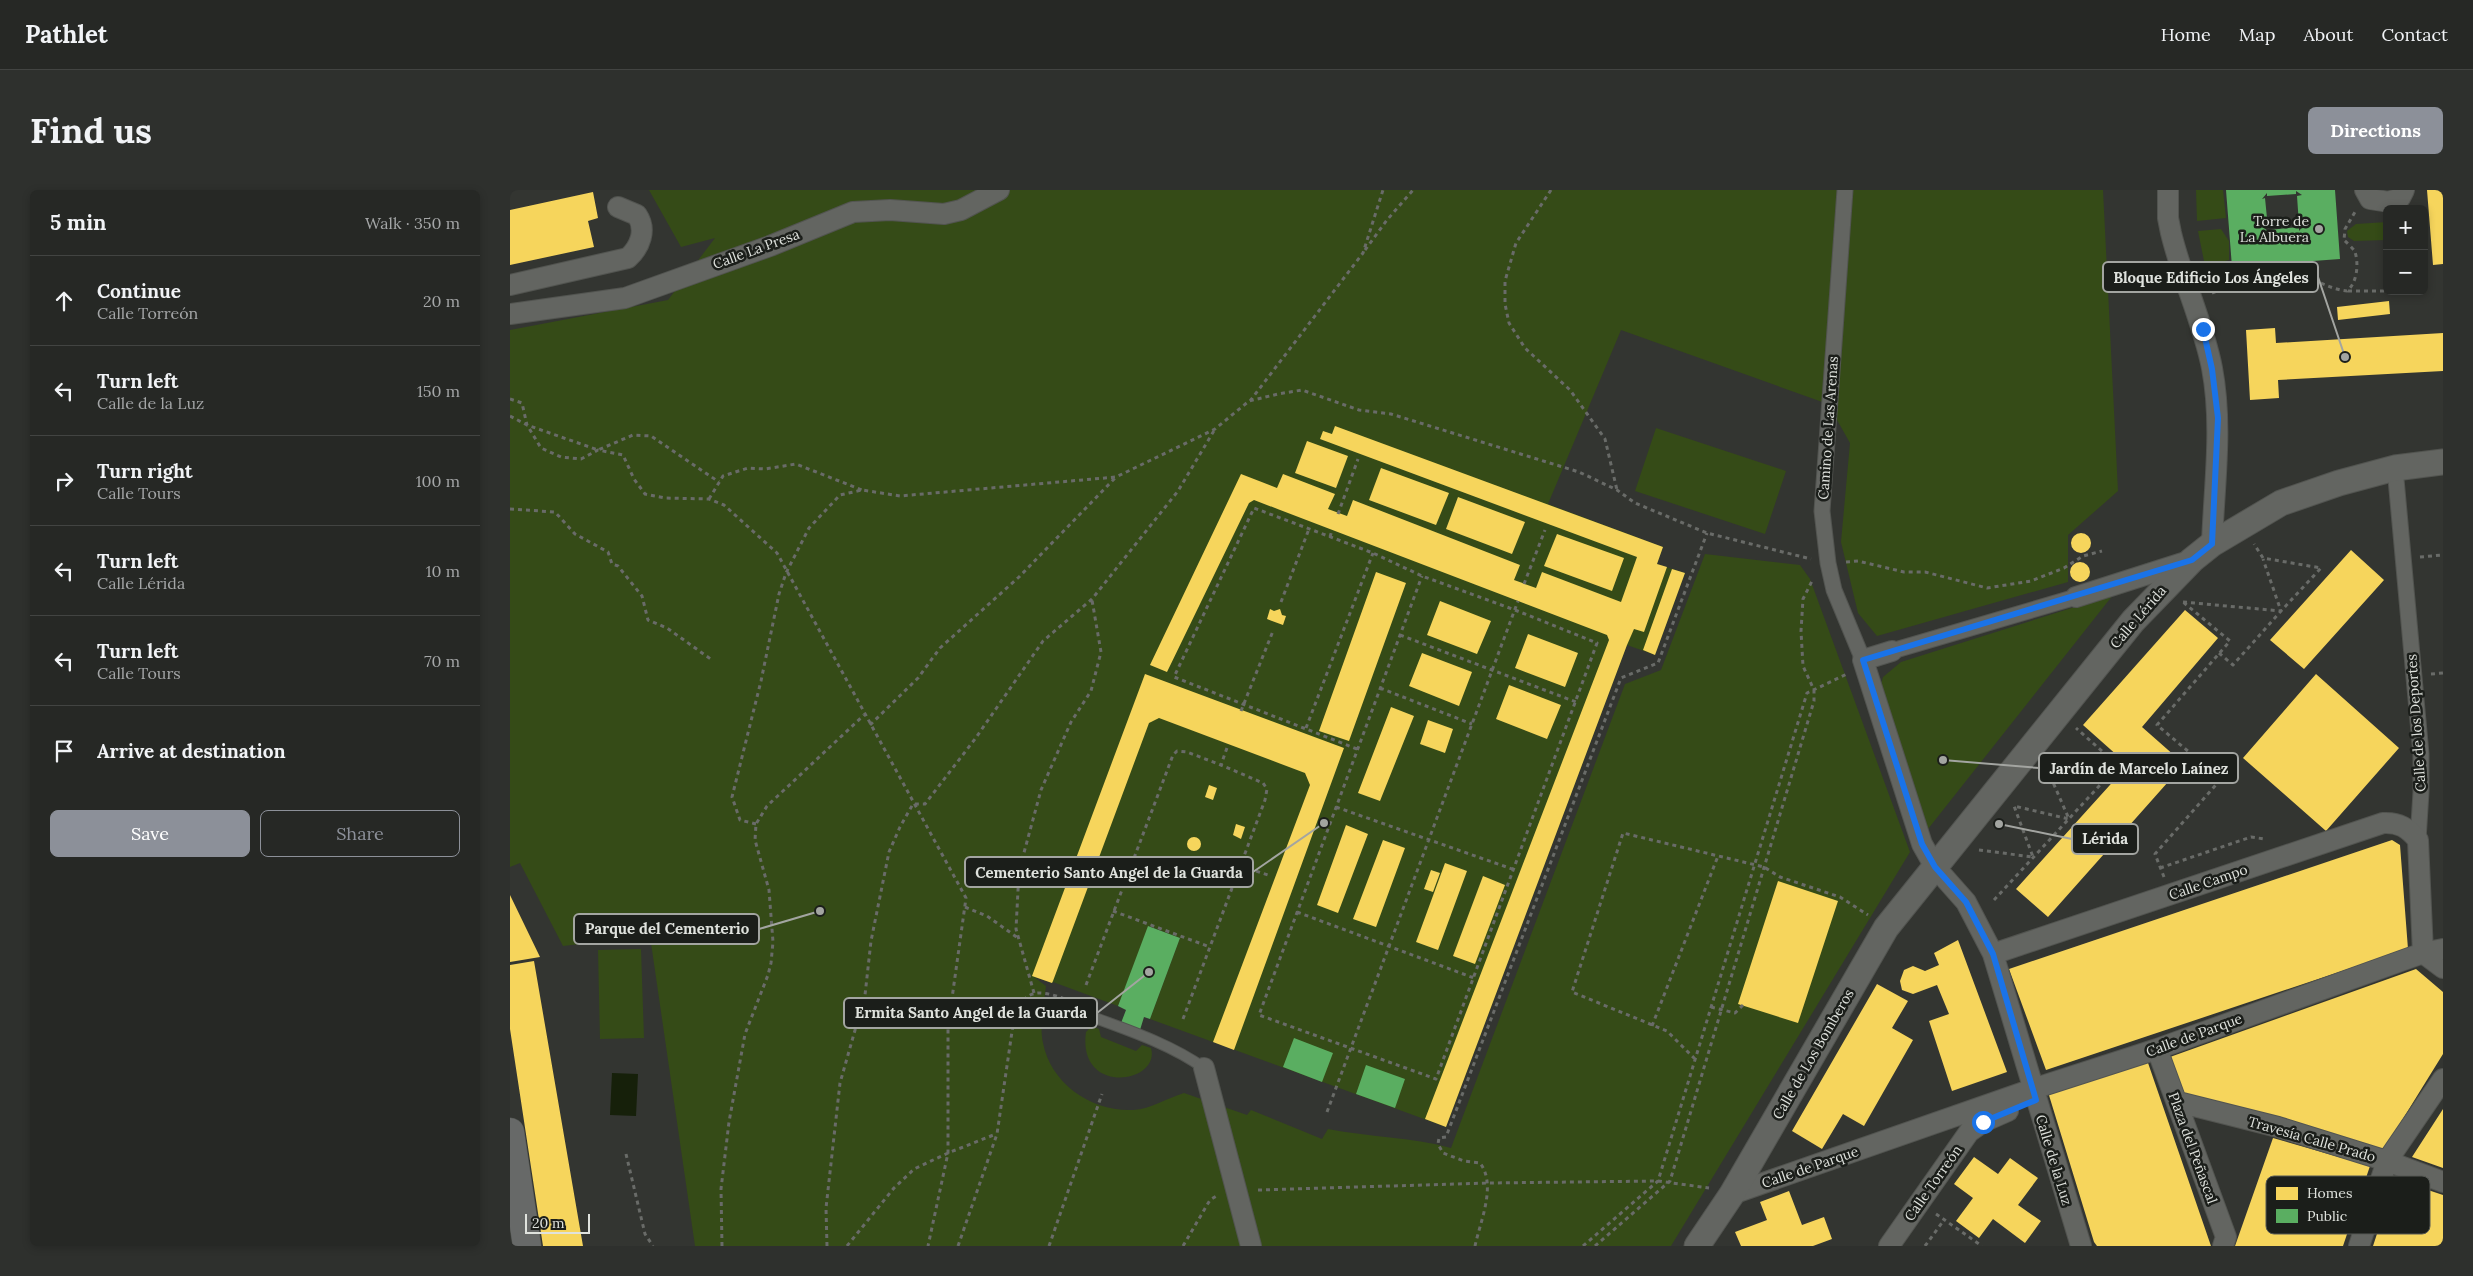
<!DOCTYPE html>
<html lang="en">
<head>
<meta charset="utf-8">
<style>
  :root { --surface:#262825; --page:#2e302d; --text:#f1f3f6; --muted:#a4a6a7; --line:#424442; --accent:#8c9099 }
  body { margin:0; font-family:Lora,serif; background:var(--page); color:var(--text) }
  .controls { position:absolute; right:15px; top:15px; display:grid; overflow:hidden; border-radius:8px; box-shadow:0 2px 8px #0003 }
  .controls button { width:45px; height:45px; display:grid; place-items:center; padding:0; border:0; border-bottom:1px solid var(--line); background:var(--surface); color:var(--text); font:25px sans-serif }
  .scale { position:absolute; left:15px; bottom:12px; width:65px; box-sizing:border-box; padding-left:5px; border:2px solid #dfe2dd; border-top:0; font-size:14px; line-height:18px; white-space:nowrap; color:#dfe2dd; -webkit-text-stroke:4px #1b1e1a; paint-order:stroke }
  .stop { position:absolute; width:15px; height:15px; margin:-11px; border:4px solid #1a73e8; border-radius:50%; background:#fff }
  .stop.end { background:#1a73e8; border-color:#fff; box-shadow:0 1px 5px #0008 }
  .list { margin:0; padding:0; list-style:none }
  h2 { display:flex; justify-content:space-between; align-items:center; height:65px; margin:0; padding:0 20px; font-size:21px }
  h2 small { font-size:16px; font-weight:400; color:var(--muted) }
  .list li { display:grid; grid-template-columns:32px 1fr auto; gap:15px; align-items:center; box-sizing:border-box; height:90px; padding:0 20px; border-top:1px solid var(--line) }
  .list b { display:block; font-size:19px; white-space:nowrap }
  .list p { margin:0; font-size:16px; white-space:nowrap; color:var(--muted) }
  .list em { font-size:16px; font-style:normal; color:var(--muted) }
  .actions { display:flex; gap:10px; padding:15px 20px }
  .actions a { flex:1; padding:11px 0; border:1px solid var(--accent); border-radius:8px; text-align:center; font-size:18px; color:var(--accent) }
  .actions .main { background:var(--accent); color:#fff }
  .icon { flex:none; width:28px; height:28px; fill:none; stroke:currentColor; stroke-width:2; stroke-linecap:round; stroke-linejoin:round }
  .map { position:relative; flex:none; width:1933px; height:1056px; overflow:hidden; border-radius:8px }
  header { display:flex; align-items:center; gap:30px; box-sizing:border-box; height:70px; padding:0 25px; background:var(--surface); border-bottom:1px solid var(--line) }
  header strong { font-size:24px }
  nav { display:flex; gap:28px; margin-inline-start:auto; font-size:18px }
  .intro { display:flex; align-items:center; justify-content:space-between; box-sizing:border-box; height:120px; padding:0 30px }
  h1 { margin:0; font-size:35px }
  .button { padding:12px 22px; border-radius:8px; background:var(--accent); color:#fff; font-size:18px; font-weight:700 }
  main { display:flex; gap:30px; padding:0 30px }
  aside { flex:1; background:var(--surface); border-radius:8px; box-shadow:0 2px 8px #0003 }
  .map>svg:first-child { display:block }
  .green { fill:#354b17 }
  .water { fill:#16200a }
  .homes { fill:#f6d55c }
  .public { fill:#5aae61; fill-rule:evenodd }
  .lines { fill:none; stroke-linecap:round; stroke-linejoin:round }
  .service-casing { stroke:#525450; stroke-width:12 }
  .pedestrian-casing { stroke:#525450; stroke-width:17 }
  .minor-casing { stroke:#525450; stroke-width:22 }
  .tertiary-casing { stroke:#525450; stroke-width:27 }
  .secondary-casing { stroke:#525450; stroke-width:29 }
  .path { stroke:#696b68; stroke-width:3; stroke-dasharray:4 4; stroke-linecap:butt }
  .service { stroke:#636561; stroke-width:10 }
  .pedestrian { stroke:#636561; stroke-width:15 }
  .minor { stroke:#636561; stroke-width:20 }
  .tertiary { stroke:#636561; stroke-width:25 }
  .secondary { stroke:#676968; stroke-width:28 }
  .route { stroke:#1a73e8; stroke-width:6 }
  .poi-dot { fill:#a3a5a1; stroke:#1b1e1a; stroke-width:2 }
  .labels { text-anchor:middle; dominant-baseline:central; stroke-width:5; stroke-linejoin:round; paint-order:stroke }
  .poi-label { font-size:14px; fill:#dfe2dd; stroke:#1b1e1a; text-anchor:end }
  .street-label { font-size:14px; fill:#dfe2dd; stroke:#1b1e1a }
  .key { fill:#1b1e1a; stroke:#565954; stroke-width:1 }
  .key-label { font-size:14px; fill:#dfe2dd }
  .leader { fill:none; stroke:#a3a5a1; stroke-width:2 }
  .callout-dot { fill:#a3a5a1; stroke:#1b1e1a; stroke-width:2 }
  .callout { fill:#1b1e1a; stroke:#a3a5a1; stroke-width:2 }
  .callout-label { font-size:15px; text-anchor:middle; font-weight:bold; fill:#dfe2dd }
</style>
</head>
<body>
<header>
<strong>Pathlet</strong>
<nav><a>Home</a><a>Map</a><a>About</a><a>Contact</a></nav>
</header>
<div class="intro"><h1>Find us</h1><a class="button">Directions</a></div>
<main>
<aside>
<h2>5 min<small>Walk · 350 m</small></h2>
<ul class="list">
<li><svg class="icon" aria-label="ahead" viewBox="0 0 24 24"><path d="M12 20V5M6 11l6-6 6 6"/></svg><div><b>Continue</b><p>Calle Torreón</p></div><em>20 m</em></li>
<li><svg class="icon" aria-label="left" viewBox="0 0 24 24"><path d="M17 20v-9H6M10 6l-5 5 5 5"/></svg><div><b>Turn left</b><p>Calle de la Luz</p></div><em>150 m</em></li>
<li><svg class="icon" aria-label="right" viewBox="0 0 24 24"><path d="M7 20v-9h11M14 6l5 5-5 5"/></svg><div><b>Turn right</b><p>Calle Tours</p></div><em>100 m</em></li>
<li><svg class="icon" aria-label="left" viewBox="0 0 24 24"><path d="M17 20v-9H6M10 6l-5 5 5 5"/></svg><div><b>Turn left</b><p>Calle Lérida</p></div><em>10 m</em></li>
<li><svg class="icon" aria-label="left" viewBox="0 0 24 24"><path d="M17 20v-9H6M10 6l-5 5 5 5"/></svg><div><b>Turn left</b><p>Calle Tours</p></div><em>70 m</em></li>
<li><svg class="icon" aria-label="arrive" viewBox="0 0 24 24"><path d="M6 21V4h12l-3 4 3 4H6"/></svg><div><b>Arrive at destination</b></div></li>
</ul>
<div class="actions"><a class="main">Save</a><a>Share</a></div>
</aside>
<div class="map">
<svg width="1933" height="1056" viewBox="0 0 1933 1056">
  <rect width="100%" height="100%" fill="#333531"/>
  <path class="green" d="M 139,0 L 1593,0 L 1608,301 L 1558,345 L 1558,392 L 1367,446 L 1348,423 L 1331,352 L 1340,253 L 1318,214 L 1111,140 L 1038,314 L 1153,357 L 1147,374 L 1175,383 L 1145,465 L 1117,455 L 936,937 L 640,829 L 670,748 L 639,736 L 608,816 L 543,792 L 542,793 L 524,787 L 536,796 C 534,814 529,834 533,853 C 541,894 582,922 623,920 C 641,919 657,908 674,903 L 737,925 L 741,920 L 812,949 L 818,939 C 859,947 901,947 941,958 L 1115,494 L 1151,480 L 1195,364 L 1290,375 L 1300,389 L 1400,662 L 1161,1056 L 185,1056 L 140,746 L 53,756 L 10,673 L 0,677 L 0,140 L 158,110 L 205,48 L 171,57 Z
    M 1686,0 L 1713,0 L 1716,28 L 1687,31 Z
    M 1877,32 L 1877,50 L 1844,51 L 1838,47 L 1837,41 L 1846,34 Z
    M 1711,39 L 1719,51 L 1719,70 L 1695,76 L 1688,41 Z
    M 1146,238 L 1276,281 L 1255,344 L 1125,301 Z
    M 1603,405 L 1418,639 L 1369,501 L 1373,487 L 1391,472 Z
    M 131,759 L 134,848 L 90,849 L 88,760 Z
    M 582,836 L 589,839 L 591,847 L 626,861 L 632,855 L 641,858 C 651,894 567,906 576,842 Z"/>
  <path class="water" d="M 102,883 L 128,884 L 126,926 L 100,925 Z"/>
  <path class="homes" d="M 1917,0 L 1933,0 L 1933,74 L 1923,75 Z
    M 83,2 L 88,28 L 78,31 L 84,57 L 0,75 L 0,20 Z
    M 1879,111 L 1880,124 L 1828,130 L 1827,117 Z
    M 1765,138 L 1766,153 L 1933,143 L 1933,181 L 1768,190 L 1769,208 L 1740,210 L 1736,140 Z
    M 825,236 L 1153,357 L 1147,374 L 1157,377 L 1134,442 L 1124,439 L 1117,455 L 936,937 L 915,929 L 1099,450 L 1097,445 L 744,310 L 739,313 L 657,482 L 640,475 L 731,284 L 767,298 L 773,284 L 825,304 L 818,319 L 837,326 L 843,310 L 1010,375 L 1004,390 L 1026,398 L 1032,382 L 1111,412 L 1127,367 L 810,249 L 813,241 L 822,244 Z
    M 797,251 L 838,266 L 826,298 L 785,283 Z
    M 871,278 L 939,303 L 926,335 L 859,310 Z
    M 948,307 L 1015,332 L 1002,364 L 936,339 Z
    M1561 353a10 10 0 1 1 20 0a10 10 0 1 1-20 0Z
    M 1047,344 L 1114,368 L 1102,401 L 1034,376 Z
    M 1841,360 L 1874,390 L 1794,479 L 1760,450 Z
    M1560 382a10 10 0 1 1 20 0a10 10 0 1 1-20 0Z
    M 1162,379 L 1175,383 L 1145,465 L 1133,460 Z
    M 866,382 L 896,393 L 839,551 L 809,541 Z
    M 930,411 L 981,431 L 967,464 L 917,445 Z
    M 760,419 L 764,421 L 770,419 L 772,425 L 776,426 L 773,435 L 757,429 Z
    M 1675,420 L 1708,448 L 1632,537 L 1674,574 L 1538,727 L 1506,699 L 1618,575 L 1573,535 Z
    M 1018,444 L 1068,463 L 1055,497 L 1005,478 Z
    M 912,463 L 962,482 L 949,516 L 899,496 Z
    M 635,484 L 834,558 L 724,860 L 703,852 L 800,595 L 795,583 L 649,528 L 639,533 L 543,791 L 542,793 L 522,786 Z
    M 1806,484 L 1889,558 L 1816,641 L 1733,568 Z
    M 999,495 L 1051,515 L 1037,549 L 986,529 Z
    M 881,517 L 904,526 L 870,611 L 848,603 Z
    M 918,530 L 943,539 L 935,563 L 910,554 Z
    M 699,595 L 707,598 L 703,610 L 695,607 Z
    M 726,634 L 735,637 L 731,649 L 723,645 Z
    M 836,635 L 858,644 L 828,723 L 807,715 Z
    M677 654a7 7 0 1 1 14 0a7 7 0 1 1-14 0Z
    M 873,650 L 895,658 L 866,737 L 843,729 Z
    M 1882,650 L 1890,655 L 1898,759 L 1536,880 L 1499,779 Z
    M 935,673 L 957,681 L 928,760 L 906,752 Z
    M 921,680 L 930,683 L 923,702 L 914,699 Z
    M 973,686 L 995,695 L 965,774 L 943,766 Z
    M 1268,691 L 1328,711 L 1288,833 L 1228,814 Z
    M 0,705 L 30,767 L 0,772 Z
    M 1448,750 L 1497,882 L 1442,901 L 1419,831 L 1439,824 L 1427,795 L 1403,804 L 1392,800 L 1390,791 L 1394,780 L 1403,776 L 1415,781 L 1429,775 L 1424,763 Z
    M 24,771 L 73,1056 L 33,1056 L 0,839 L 0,775 Z
    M 1906,779 L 1933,802 L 1933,864 L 1873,961 L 1675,905 L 1660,867 Z
    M 1367,794 L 1398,811 L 1382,838 L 1403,850 L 1354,936 L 1333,924 L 1312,959 L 1282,941 Z
    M 1637,870 L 1701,1056 L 1587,1056 L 1584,1052 L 1538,902 Z
    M 1933,919 L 1933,978 L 1902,967 Z
    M 1763,948 L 1860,976 L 1833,1056 L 1725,1056 Z
    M 1464,967 L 1488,984 L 1500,968 L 1528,988 L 1508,1015 L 1531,1031 L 1515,1053 L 1483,1029 L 1469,1048 L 1446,1031 L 1463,1008 L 1444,994 Z
    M 1885,989 L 1933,1005 L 1933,1056 L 1863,1056 Z
    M 1279,1001 L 1292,1035 L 1314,1027 L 1322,1049 L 1303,1056 L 1231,1056 L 1225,1042 L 1257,1030 L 1250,1012 Z"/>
  <path class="public" d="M 1716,0 L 1825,0 L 1830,69 L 1722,77 ZM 1786,1 L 1792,5 L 1787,6 L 1789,35 L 1794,35 L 1789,41 L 1789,37 L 1759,40 L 1760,43 L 1754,38 L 1758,38 L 1755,8 L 1752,9 L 1757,3 L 1757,6 L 1786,4 Z
    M 638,736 L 670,748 L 640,829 L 634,827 L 630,840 L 611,833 L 616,820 L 608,816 Z
    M 784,848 L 823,863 L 812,892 L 773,877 Z
    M 856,875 L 895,889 L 885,918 L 846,904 Z"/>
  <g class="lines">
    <g class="service-casing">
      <path id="service" d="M 564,820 C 608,837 656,851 694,878"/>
    </g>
    <g class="pedestrian-casing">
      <path id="pedestrian" d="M 1335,0 L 1312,321 L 1318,373 L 1324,400 L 1353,470
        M 1885,278 L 1911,564 L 1911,602 L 1908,650
        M 1382,461 L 1566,407"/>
    </g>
    <g class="minor-casing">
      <path id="minor" d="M 1658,0 L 1658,28 L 1661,43 C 1672,89 1693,132 1702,178 C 1713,236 1704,296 1702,354
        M 1855,0 L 1860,9 L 1879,12 L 1890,8 L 1894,0
        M 0,95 L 118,68 C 130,57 137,40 127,25 L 108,17
        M 0,124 L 115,108 L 260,56 L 343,22 L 380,20 L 434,24 L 451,20 L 489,0
        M 1566,407 L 1682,370
        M 1382,461 L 1353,470 L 1412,654 L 1425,677 L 1456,712 L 1483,764 L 1571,1056
        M 1483,764 L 1873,633 C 1889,632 1898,638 1908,650 L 1913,763 L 1933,778
        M 1647,859 L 1716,1047 L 1713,1056
        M 694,878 L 741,1056
        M 1668,912 L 1768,937 L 1877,971 L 1933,992
        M 1222,1004 L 1523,899 L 1647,859 L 1913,763 L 1933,759
        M 1379,1056 L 1459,942 L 1473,932 L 1498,921
        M 1849,1056 L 1877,971 L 1933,889"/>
    </g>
    <g class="tertiary-casing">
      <path id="tertiary" d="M 1187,1056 L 1222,1004 L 1376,738 L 1623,431 L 1682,370 L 1702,354 L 1771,313 L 1829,293 L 1885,278 L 1933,272"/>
    </g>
    <g class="secondary-casing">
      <path id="secondary" d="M 0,942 L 17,1056"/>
    </g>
    <path class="path" d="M 1041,0 L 1006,53 L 995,91 L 995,114 L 999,133 L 1015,158 L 1060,200 L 1095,249 L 1107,300
      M 855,60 L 877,30 L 903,0
      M 1838,101 L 1877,101
      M 1702,103 C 1732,92 1768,81 1800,89 C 1813,93 1824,100 1837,101 C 1847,93 1849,74 1845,62 C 1843,58 1837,53 1834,50 L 1835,39 L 1845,22
      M 0,209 L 12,213 L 17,235 L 88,260 L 123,245 L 141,246 L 209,292
      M 740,211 L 853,63 L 873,0
      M 0,226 L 17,235 L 31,258 L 51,267 L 71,269 L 88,260 L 113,265 L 124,289 L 135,304 L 155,308 L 199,309 L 214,315 L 267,363 L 456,708 L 438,837 L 438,963 L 418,1056
      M 199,309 L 213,286 L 238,278 L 255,279 L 286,274 L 352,300
      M 0,319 L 45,322 L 65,344 L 98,362 L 102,374 L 108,376 L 132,406 L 138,430 L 157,438 L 202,470
      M 828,324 L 848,269
      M 820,347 L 822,340
      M 1910,367 L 1933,365
      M 1336,372 L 1348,371 L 1394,382 L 1415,382 L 1477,398 L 1521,391 L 1554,378 L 1573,366 L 1592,361
      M 1014,394 L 1035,340
      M 771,412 L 799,339
      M 1673,412 L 1771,421 L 1811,378 L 1753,368 L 1744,354
      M 890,445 L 1066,512
      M 1709,463 L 1723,475 L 1771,421 L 1753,369
      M 1921,484 L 1933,483
      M 870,498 L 962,534
      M 731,521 L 763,441
      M 360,535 L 408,488 L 430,458 L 509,387 L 606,287
      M 796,538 L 863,363
      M 847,559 L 664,487 L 744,318 L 863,363 L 912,386 L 1005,420 L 1087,453 L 926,889 L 749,825 L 912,386
      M 826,617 L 1005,680
      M 246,634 L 230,630 L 222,607 L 251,491 L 269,404 L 276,383 L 299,338 L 330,305 L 352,300 L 390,306 L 606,287 L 705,239 L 739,211 L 768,204 L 792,200 L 849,220 L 881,224 L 1069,282 L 1107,300 L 1125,313 L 1197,343 L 1301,369
      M 1469,660 L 1523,667 L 1504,616 L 1559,629 L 1535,574 L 1592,593
      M 731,676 L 761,686
      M 1650,678 L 1741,647 L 1755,649
      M 1654,687 L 1645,664 L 1711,589 L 1647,535 L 1720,451 L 1673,412
      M 1484,710 L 1603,581 L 1602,570 L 1566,538
      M 455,717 L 477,726 L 508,748
      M 603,721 L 700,757
      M 787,722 L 964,788
      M 576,795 L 663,565 L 667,561 L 677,562 L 711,575 L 718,555
      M 524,803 L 506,739 L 509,681 L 531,600 L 561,532 L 581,501 L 591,462 L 582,410
      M 1201,817 L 1225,823 L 1233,815
      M 673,829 L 755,610 L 757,599 L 753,593 L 711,575
      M 1142,836 L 1208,666
      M 1185,869 L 1157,841 L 1062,802 L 1113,643 L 1254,677 L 1270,687 L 1330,707 L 1358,725
      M 817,922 L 1008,411
      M 116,964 L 135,1044 L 143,1056
      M 748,1000 L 979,993 L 1148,991 L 1199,998
      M 1426,1024 L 1472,1056
      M 212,1056 L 211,999 L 219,932 L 235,844 L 258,785 L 261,773 L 263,752 L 259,700 L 245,650 L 246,634 L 257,616 L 354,525
      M 317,1056 L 316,1018 L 330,893 L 355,805 L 361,751 L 379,662 L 390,637 L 403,614 L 415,614 L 465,549 L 533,451 L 582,409 L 668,301 L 705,239
      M 337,1056 L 384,998 L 404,979 L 438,963 L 486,944
      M 448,1056 L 487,944 L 504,828 C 515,799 527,799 555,809
      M 539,1056 L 592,904
      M 673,1056 L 700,1010 L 708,1005
      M 965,1056 C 970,1032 987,995 970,973 L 954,971 L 933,963 L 928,954 L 929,948 L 936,947 L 1111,488 L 1148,473 L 1197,343
      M 1073,1056 L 1148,991 L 1297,503 L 1337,484
      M 1085,1056 L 1160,991 L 1304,511 L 1304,500 L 1293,476 L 1291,441 L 1293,409 L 1303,389
      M 1415,1056 L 1434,1030"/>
    <use href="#service" class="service"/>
    <use href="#pedestrian" class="pedestrian"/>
    <use href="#minor" class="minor"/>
    <use href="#tertiary" class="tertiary"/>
    <use href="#secondary" class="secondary"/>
  </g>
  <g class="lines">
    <path class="route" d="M 1473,932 L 1526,910 L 1483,764 L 1456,712 L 1425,677 L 1412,654 L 1353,470 L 1682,370 L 1702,354 L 1708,228 L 1702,179 L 1693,139"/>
  </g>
  <circle class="poi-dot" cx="1809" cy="39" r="5"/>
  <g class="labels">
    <g class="poi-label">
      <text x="1799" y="31">Torre de<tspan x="1799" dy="16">La Albuera</tspan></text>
    </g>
    <g class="street-label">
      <text transform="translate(246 59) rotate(-20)">Calle La Presa</text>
      <text transform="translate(1318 238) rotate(-86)">Camino de Las Arenas</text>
      <text transform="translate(1628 427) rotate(-49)">Calle Lérida</text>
      <text transform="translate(1906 533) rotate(-94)">Calle de los Deportes</text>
      <text transform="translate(1698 692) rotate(-19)">Calle Campo</text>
      <text transform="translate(1684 845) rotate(-20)">Calle de Parque</text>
      <text transform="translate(1303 864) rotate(-60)">Calle de Los Bomberos</text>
      <text transform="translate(1802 949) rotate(16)">Travesía Calle Prado</text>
      <text transform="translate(1683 958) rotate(70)">Plaza del Peñascal</text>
      <text transform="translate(1544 970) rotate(73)">Calle de la Luz</text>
      <text transform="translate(1300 977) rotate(-19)">Calle de Parque</text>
      <text transform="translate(1423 993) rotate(-55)">Calle Torreón</text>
    </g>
  </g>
  <rect x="1756" y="986" width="164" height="58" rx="8" class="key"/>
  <rect x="1766" y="997" width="22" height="13" fill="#f6d55c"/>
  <rect x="1766" y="1019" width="22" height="14" fill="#5aae61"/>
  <g class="key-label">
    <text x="1797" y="1008">Homes</text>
    <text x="1797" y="1031">Public</text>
  </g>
  <path class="leader" d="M1835 167L1808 87M1433 570L1529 578M1489 634L1562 649M814 633L743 682M310 721L249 739M639 782L587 823"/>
  <g class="callout-dot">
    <circle cx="1835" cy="167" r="5"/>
    <circle cx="1433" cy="570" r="5"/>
    <circle cx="1489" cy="634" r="5"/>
    <circle cx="814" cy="633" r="5"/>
    <circle cx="310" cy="721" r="5"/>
    <circle cx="639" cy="782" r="5"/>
  </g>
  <g class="callout">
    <rect x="1593" y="72" width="215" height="30" rx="5"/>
    <rect x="1529" y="563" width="199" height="30" rx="5"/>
    <rect x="1562" y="634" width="66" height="30" rx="5"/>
    <rect x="455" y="667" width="288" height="30" rx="5"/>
    <rect x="64" y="724" width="185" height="30" rx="5"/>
    <rect x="334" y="808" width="253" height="30" rx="5"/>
  </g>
  <g class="callout-label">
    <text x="1701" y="93">Bloque Edificio Los Ángeles</text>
    <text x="1629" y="584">Jardín de Marcelo Laínez</text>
    <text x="1595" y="654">Lérida</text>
    <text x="599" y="688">Cementerio Santo Angel de la Guarda</text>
    <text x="157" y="744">Parque del Cementerio</text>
    <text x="461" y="828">Ermita Santo Angel de la Guarda</text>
  </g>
</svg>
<div class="controls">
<button>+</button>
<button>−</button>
</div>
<div class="scale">20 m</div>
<div class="stop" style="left:1473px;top:932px"></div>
<div class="stop end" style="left:1693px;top:139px"></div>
</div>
</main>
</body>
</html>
